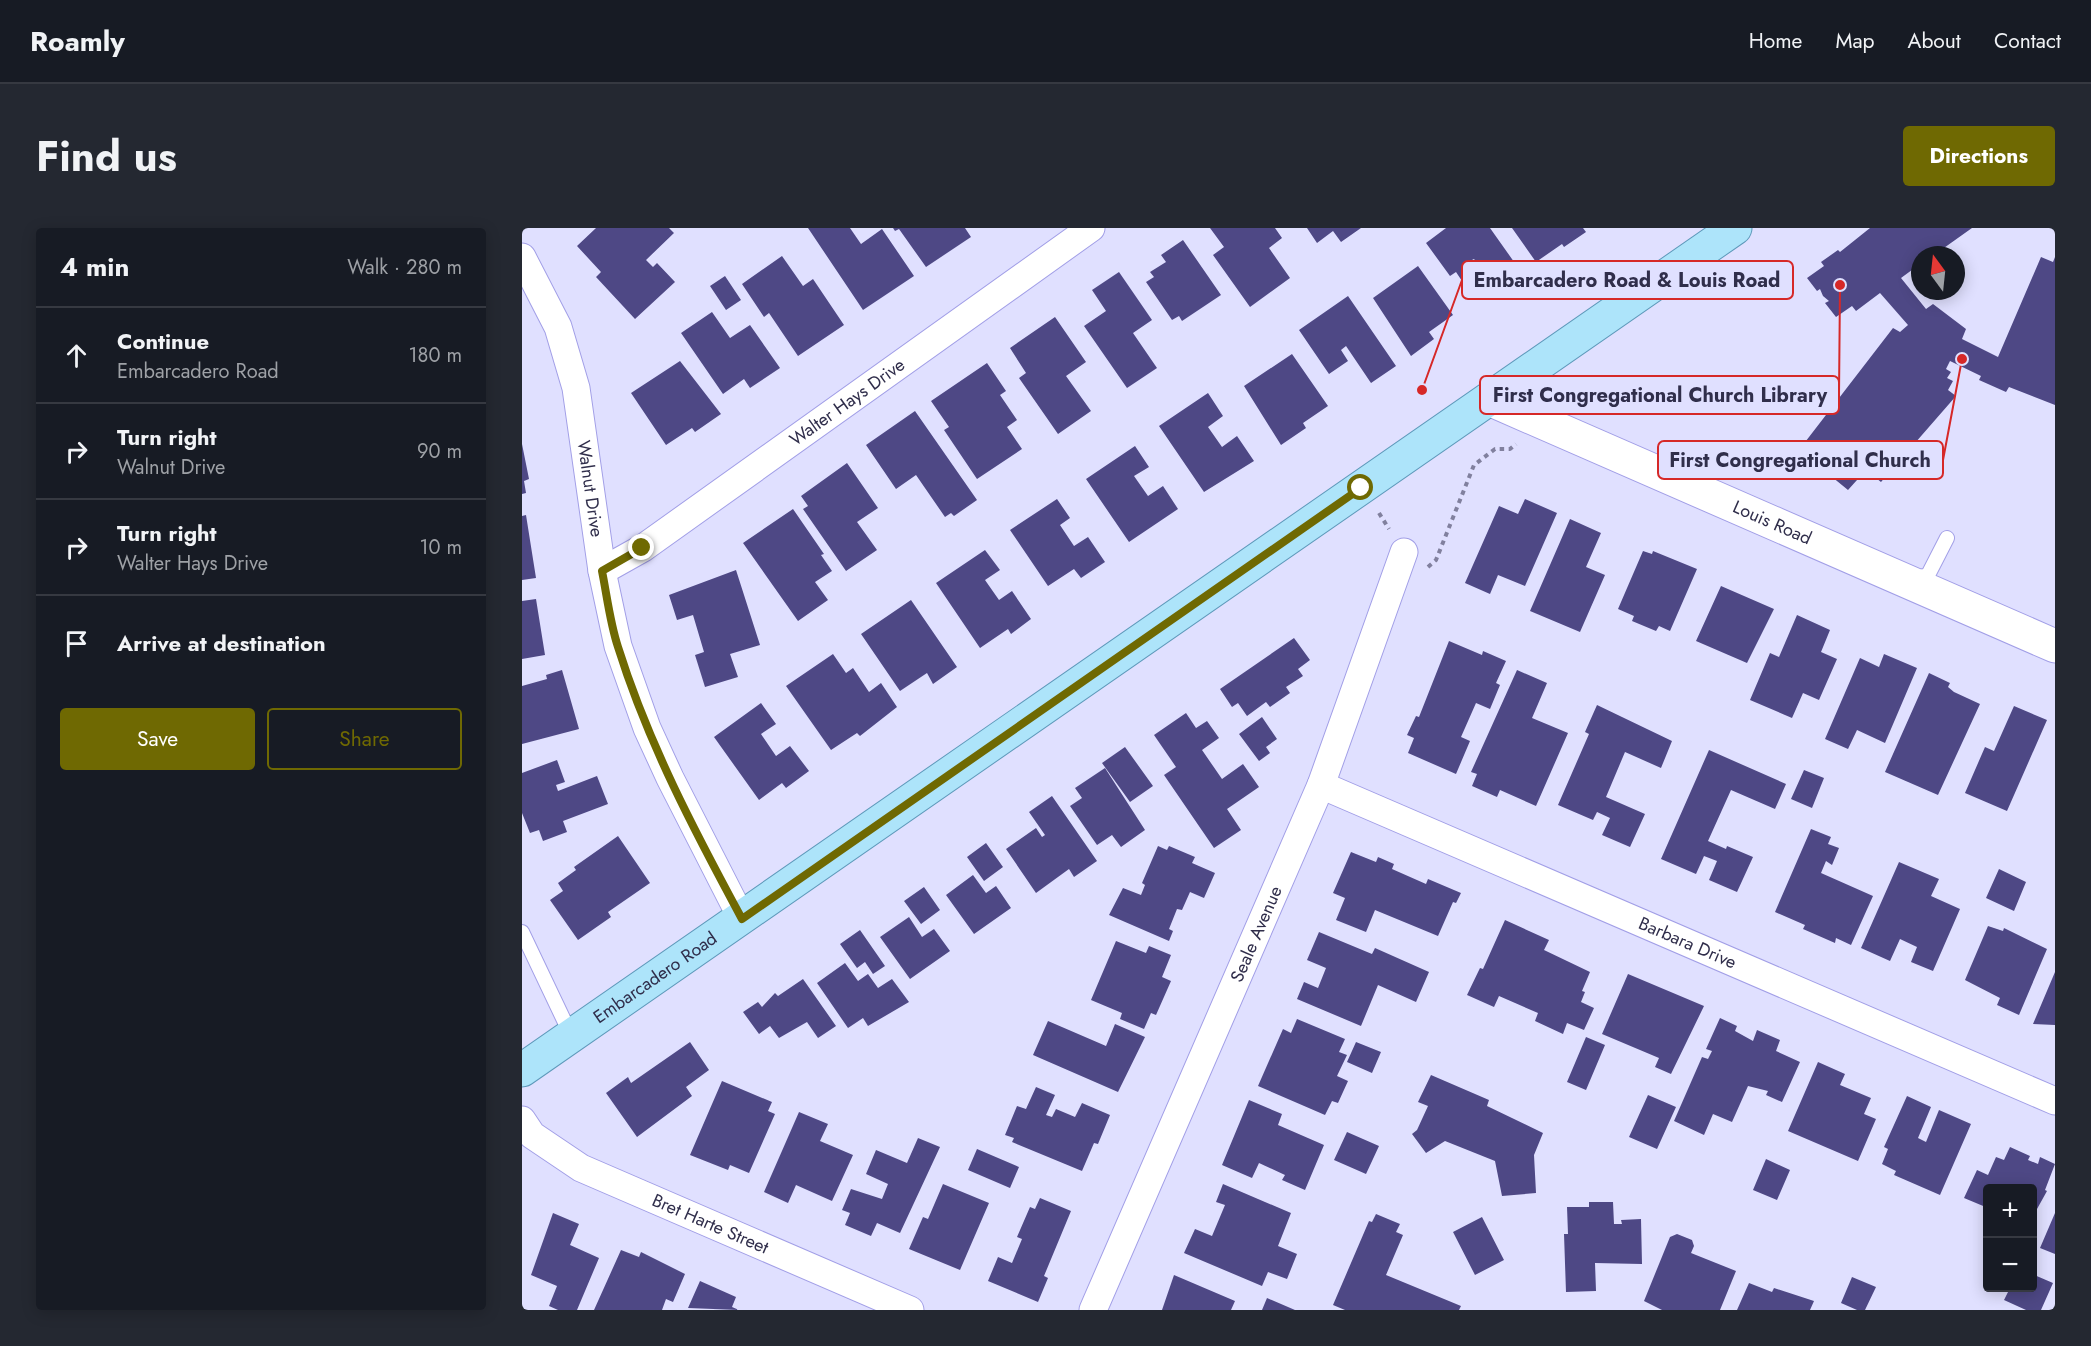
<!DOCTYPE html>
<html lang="en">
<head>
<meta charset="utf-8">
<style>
  :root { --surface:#171b24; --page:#242831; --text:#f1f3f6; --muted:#9ea1a6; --line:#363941; --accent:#6f6902 }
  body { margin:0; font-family:Jost,sans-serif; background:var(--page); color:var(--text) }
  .controls { position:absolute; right:18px; bottom:18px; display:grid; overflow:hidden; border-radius:6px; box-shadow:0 3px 15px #0003 }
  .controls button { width:54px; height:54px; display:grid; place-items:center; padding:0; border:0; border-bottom:2px solid var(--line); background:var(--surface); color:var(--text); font:30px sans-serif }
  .compass { position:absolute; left:1389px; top:18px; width:54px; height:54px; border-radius:50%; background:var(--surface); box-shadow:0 3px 15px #0003; rotate:345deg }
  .stop { position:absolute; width:18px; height:18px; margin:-14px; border:4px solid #6f6902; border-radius:50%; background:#fff }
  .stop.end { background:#6f6902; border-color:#fff; box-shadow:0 2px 6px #0008 }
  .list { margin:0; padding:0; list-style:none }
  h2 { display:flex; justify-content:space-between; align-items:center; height:78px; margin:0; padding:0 24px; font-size:26px }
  h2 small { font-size:20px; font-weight:400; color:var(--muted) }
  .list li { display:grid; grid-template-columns:39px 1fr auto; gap:18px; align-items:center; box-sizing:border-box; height:96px; padding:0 24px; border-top:2px solid var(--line) }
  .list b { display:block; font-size:22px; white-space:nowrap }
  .list p { margin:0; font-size:20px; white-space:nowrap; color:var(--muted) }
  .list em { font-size:20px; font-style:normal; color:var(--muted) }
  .actions { display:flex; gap:12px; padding:18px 24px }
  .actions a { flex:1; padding:14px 0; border:2px solid var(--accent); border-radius:6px; text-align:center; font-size:21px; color:var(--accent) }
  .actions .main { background:var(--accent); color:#fff }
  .icon { flex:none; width:33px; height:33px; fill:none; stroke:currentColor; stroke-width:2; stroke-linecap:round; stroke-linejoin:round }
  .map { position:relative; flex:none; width:1533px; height:1082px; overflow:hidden; border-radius:6px }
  header { display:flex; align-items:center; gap:36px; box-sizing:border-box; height:84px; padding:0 30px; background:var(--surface); border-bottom:2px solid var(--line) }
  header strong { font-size:28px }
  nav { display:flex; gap:33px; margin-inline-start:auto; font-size:21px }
  .intro { display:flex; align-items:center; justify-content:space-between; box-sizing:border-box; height:144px; padding:0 36px }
  h1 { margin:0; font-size:42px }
  .button { padding:15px 27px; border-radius:6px; background:var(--accent); color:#fff; font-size:21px; font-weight:700 }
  main { display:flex; gap:36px; padding:0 36px }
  aside { flex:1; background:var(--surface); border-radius:6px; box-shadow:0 3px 15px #0003 }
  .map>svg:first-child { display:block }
  .building { fill:#4e4885 }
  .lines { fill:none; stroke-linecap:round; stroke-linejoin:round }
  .service-casing { stroke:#a29fe7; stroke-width:16 }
  .minor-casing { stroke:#a29fe7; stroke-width:29 }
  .tertiary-casing { stroke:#a29fe7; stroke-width:35 }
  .primary-casing { stroke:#5e99ba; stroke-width:35 }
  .path { stroke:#81809e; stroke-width:4; stroke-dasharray:4.5 4.5; stroke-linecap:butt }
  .service { stroke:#fff; stroke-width:14 }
  .minor { stroke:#fff; stroke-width:27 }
  .tertiary { stroke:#fff; stroke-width:33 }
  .primary { stroke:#ade4fa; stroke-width:33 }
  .route { stroke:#6f6902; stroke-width:8 }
  .labels { text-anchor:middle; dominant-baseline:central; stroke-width:6; stroke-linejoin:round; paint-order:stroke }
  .street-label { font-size:18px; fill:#302e4b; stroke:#e0e0ff }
  .leader { fill:none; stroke:#d62828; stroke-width:2 }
  .callout-dot { fill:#d62828; stroke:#e0e0ff; stroke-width:2 }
  .callout { fill:#e0e0ff; stroke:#d62828; stroke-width:2 }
  .callout-label { font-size:20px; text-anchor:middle; font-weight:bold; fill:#302e4b }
</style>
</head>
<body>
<header>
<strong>Roamly</strong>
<nav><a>Home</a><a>Map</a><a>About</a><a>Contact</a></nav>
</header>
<div class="intro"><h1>Find us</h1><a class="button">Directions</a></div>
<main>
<aside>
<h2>4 min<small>Walk · 280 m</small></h2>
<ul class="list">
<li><svg class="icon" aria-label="ahead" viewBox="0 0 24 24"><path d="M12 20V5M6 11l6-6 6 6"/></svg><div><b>Continue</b><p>Embarcadero Road</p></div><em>180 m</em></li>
<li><svg class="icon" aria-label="right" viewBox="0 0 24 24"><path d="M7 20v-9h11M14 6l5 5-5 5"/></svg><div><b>Turn right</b><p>Walnut Drive</p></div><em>90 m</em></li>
<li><svg class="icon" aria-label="right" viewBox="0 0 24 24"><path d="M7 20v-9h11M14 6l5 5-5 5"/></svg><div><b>Turn right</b><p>Walter Hays Drive</p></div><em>10 m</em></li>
<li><svg class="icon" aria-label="arrive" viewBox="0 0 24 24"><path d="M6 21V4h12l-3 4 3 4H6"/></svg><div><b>Arrive at destination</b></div></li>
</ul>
<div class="actions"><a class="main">Save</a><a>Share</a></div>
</aside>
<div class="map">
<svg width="1533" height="1082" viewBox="0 0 1533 1082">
  <rect width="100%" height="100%" fill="#e0e0ff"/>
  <path class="building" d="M 74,0 L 147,0 L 152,5 L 124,32 L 131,39 L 135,35 L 153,54 L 113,91 L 74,49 L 79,44 L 55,18 Z
    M 286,0 L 328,0 L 339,16 L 360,1 L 392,48 L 341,82 Z
    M 371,0 L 443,0 L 449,9 L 404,39 L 377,1 L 373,3 Z
    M 688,0 L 753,0 L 760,10 L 747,20 L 768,50 L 728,79 L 691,27 L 702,19 Z
    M 785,0 L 839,0 L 819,14 L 811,3 L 795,15 Z
    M 924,0 L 968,0 L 1002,48 L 977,65 L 952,31 L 948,33 L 954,42 L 940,53 L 934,44 L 928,48 L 904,15 Z
    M 990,0 L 1061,0 L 1064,4 L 1042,19 L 1040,16 L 1014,34 Z
    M 1348,0 L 1450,0 L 1412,27 L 1398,27 L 1398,36 L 1379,50 L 1404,81 L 1411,76 L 1444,101 L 1440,111 L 1476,129 L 1519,29 L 1531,34 L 1533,29 L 1533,177 L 1487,159 L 1484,164 L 1457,152 L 1459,148 L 1428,133 L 1424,141 L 1429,144 L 1425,150 L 1431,153 L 1426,162 L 1434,168 L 1359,254 L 1344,242 L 1326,262 L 1277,222 L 1371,100 L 1378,104 L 1386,97 L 1358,65 L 1334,83 L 1330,78 L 1314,89 L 1303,75 L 1307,73 L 1301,68 L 1298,61 L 1295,63 L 1285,50 L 1302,38 L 1299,34 L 1316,22 L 1318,24 Z
    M 661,12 L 699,67 L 660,93 L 657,88 L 650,92 L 624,54 L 632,49 L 628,44 L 644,34 L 639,27 Z
    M 260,28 L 281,58 L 291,51 L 322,97 L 276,128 L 247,85 L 242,89 L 220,56 Z
    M 896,38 L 931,87 L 907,104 L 912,111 L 889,128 L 851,70 Z
    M 597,44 L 630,92 L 611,105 L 635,140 L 605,160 L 562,98 L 584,83 L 570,62 Z
    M 203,48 L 219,72 L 204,82 L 188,58 Z
    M 826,68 L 874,138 L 849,155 L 824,118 L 819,122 L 826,133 L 807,146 L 777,102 Z
    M 190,84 L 208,110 L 228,97 L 258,140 L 228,160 L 222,151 L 201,166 L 159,105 Z
    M 533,89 L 564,134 L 544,148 L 569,183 L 536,206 L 497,150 L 504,145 L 488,120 Z
    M 770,126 L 806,178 L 781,195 L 784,200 L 759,217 L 722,158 Z
    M 158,133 L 199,186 L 173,204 L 170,200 L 144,217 L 109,165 Z
    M 465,135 L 484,163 L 478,167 L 495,192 L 485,199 L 500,221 L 455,251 L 422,202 L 427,199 L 409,173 Z
    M 686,165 L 701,188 L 686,199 L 700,219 L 715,208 L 732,233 L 682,264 L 637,198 Z
    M 393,183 L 455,272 L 432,288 L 429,285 L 423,289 L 394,247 L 374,261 L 344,217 Z
    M 0,216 L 7,251 L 2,253 L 4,265 L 0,266 Z
    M 613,218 L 627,239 L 612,248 L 626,268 L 641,258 L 656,281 L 607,314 L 564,251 Z
    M 325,235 L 356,280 L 335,294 L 355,322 L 324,343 L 281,281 L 286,278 L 279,268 Z
    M 535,271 L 548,290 L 538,297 L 552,318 L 566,309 L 583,334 L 559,350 L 552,341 L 526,358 L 488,302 Z
    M 1003,271 L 1035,285 L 1003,358 L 976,347 L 968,366 L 943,355 L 977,278 L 996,286 Z
    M 271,281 L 302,326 L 299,327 L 310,343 L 293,354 L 306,372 L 276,393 L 221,315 Z
    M 4,287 L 14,350 L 0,352 L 0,288 Z
    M 1048,291 L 1079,305 L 1064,339 L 1083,347 L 1058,404 L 1008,383 Z
    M 463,322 L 478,342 L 463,352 L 477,372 L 490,363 L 509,391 L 489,406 L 486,401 L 458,420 L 414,355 Z
    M 1121,323 L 1130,326 L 1131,323 L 1175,341 L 1148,403 L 1137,398 L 1134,403 L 1110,393 L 1112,388 L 1096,381 Z
    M 214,342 L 238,417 L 208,426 L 216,449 L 183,459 L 173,427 L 182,424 L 171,387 L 155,392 L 147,367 Z
    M 1199,358 L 1252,381 L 1225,435 L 1174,413 Z
    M 14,371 L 23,427 L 0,431 L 0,373 Z
    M 389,372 L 435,439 L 411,456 L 405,445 L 378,463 L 339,406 Z
    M 1275,387 L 1308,402 L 1299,424 L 1315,431 L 1297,472 L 1281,465 L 1270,490 L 1228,472 L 1248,425 L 1257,429 Z
    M 772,410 L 788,432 L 776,441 L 781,448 L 764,459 L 768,465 L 748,479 L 744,474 L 725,488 L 716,475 L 710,479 L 698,461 Z
    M 927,413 L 960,427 L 961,423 L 984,433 L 974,455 L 978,457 L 968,481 L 954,475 L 939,509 L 948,513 L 934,546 L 886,525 L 892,510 L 885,507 L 894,488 L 897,489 Z
    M 311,426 L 324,445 L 331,440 L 347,464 L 359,455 L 375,479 L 338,508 L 335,505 L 309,522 L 264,458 Z
    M 1362,426 L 1395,440 L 1363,515 L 1335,502 L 1326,521 L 1303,511 L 1338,430 L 1357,439 Z
    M 40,442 L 57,501 L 0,516 L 0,458 L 25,451 L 24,447 Z
    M 995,442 L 1025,455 L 1010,490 L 1046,505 L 1014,578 L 978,562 L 975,569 L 950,558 L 955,546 L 949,544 Z
    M 1407,445 L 1428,455 L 1426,459 L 1432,464 L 1458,476 L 1416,567 L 1363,544 Z
    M 239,475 L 254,496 L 239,506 L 254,528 L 268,518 L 287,543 L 264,560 L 260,555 L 237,572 L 192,509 Z
    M 1075,477 L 1150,513 L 1139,540 L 1103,524 L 1084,569 L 1123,586 L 1108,619 L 1080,607 L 1088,590 L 1075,584 L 1071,592 L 1036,577 L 1067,506 L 1063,504 Z
    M 1492,478 L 1525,492 L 1485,583 L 1443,565 L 1463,519 L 1472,523 Z
    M 664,485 L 674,500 L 685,493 L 697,510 L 680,522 L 700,551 L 721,536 L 737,559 L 705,581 L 719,602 L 692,620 L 642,547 L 654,539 L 632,507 Z
    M 740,489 L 755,511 L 744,519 L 748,525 L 737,533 L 717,506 Z
    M 603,519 L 631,558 L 608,574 L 580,535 Z
    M 1187,522 L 1264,556 L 1253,581 L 1209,562 L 1186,613 L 1204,621 L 1205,618 L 1231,629 L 1215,664 L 1187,652 L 1195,633 L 1182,628 L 1174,646 L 1139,631 Z
    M 35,532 L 43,554 L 34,557 L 36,563 L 75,548 L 86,576 L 41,593 L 45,604 L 21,613 L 17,602 L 8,605 L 0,585 L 0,545 Z
    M 583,540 L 623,602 L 599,619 L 590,607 L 575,617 L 548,578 L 560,570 L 553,560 Z
    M 1282,542 L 1302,550 L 1290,580 L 1269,571 Z
    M 530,568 L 575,633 L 552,649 L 547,641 L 514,665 L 484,621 L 514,600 L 520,609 L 523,607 L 507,584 Z
    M 1289,601 L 1309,609 L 1306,616 L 1317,620 L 1310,637 L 1304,633 L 1299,645 L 1351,668 L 1329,717 L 1314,710 L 1313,715 L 1281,701 L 1283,697 L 1253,684 Z
    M 96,608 L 128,655 L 86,684 L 89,689 L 56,712 L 28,672 L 41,663 L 36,655 L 54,642 L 52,639 Z
    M 464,615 L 481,639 L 462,653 L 445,629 Z
    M 636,618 L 645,622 L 647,618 L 673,629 L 670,635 L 693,645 L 682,670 L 668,664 L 660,682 L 655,681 L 647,701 L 651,703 L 647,713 L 587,687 L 601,660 L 619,667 L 623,657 L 620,655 Z
    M 829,624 L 854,634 L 856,629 L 872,636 L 870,641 L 904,656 L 906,651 L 939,665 L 934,675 L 931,674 L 916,708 L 853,682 L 844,704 L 814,692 L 823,670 L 811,665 Z
    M 1377,634 L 1417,651 L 1409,668 L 1438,681 L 1411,743 L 1389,734 L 1395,719 L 1378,711 L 1368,733 L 1339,720 Z
    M 1477,641 L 1504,654 L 1492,683 L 1464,670 Z
    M 451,647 L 464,665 L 474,658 L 489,680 L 452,706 L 424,667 Z
    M 402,659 L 418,682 L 399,696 L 382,673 Z
    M 387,689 L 400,709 L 412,701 L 428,723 L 388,751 L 358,709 Z
    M 983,692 L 1027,712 L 1022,722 L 1068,744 L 1060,763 L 1063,764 L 1059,774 L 1072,780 L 1062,802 L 1045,795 L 1041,806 L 1013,793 L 1016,785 L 977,768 L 972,779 L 945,767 L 958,740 L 961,741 Z
    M 1466,698 L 1481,703 L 1482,700 L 1525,721 L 1497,787 L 1475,777 L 1478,770 L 1443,752 Z
    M 338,702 L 363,738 L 351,746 L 343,734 L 335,740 L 318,716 Z
    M 797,704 L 850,726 L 853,720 L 907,744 L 894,774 L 856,757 L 839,798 L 775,771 L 782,754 L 796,760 L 804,740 L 785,732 Z
    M 594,713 L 624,725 L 627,718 L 649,727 L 640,749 L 649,753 L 634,787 L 629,785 L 622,801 L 598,791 L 600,785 L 569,772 Z
    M 323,735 L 336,753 L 346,746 L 356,760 L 370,751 L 387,774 L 346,798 L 341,790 L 326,800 L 295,755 Z
    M 1533,744 L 1533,797 L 1511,796 Z
    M 1106,746 L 1182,778 L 1149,846 L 1133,839 L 1137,830 L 1080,806 Z
    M 281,751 L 314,798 L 296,810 L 285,794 L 257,810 L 248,798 L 237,806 L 221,784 L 236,774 L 240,779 L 253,765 L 256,768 Z
    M 1198,790 L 1215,798 L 1213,803 L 1231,813 L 1235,802 L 1258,812 L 1254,823 L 1278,834 L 1260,874 L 1244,867 L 1246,863 L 1226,858 L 1210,894 L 1191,886 L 1182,907 L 1152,893 L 1180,829 L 1186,831 L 1190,823 L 1184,821 Z
    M 775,791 L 823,811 L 817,824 L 825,827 L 815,848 L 826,853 L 816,875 L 810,873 L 803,887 L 736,858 L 761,801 L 769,805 Z
    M 526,793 L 584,818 L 593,796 L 623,809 L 596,864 L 511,827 Z
    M 1064,809 L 1083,817 L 1064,862 L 1045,854 Z
    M 168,814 L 187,842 L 164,859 L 170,868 L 115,909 L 84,865 L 106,849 L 109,855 Z
    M 834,814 L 859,824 L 850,845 L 825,834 Z
    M 1296,834 L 1323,846 L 1318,857 L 1349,870 L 1342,886 L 1354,891 L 1336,933 L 1266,903 Z
    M 909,847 L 967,872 L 965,878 L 1021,905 L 1012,927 L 1014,965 L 980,968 L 973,933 L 923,913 L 904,925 L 890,906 L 895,902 L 906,878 L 896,874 Z
    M 200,853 L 250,874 L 246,883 L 253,886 L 227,945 L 208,937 L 206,942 L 168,927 Z
    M 514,859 L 533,867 L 524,887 L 530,889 L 534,881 L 553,889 L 560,875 L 588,887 L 576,916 L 572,915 L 560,943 L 490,914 L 492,910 L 483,907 L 495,878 L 504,881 Z
    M 1126,867 L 1154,879 L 1135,921 L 1107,909 Z
    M 1385,868 L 1409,879 L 1396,910 L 1404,914 L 1417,882 L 1449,896 L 1418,967 L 1372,947 L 1374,943 L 1360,936 L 1366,921 L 1362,919 Z
    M 727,872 L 760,886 L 756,897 L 802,917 L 783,962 L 760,952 L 763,947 L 737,935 L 730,950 L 700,937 Z
    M 277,884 L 306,896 L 298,913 L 331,927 L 310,973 L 274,957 L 266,975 L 242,964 Z
    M 825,904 L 857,918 L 844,946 L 812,932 Z
    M 396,910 L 418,919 L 378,1005 L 355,995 L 349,1008 L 323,997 L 328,985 L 320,982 L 329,961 L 360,971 L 366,956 L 344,946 L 354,922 L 385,935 Z
    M 1488,919 L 1508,928 L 1506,932 L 1516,936 L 1518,929 L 1533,936 L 1523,962 L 1525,963 L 1510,990 L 1510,960 L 1466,960 L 1466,980 L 1442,970 L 1455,942 L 1466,947 L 1474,929 L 1482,932 Z
    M 455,921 L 497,939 L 488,960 L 446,942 Z
    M 1244,931 L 1268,942 L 1255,972 L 1231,962 Z
    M 421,956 L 467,975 L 438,1042 L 387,1021 L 401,989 L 406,991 Z
    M 701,956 L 769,985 L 756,1018 L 775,1026 L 765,1051 L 746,1044 L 740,1058 L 662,1025 L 673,1001 L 690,1008 L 703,977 L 694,974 Z
    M 518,970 L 549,983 L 522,1048 L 526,1050 L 516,1074 L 466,1053 L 476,1029 L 490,1035 L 500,1011 L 495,1009 L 508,979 L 513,981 Z
    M 1067,974 L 1091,974 L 1092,996 L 1100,996 L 1099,992 L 1119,991 L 1120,1036 L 1073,1035 L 1074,1063 L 1044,1064 L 1042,1006 L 1046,1006 L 1045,979 L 1067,979 Z
    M 31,985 L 57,996 L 48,1017 L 77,1030 L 55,1082 L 36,1082 L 27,1078 L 35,1058 L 9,1047 Z
    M 1533,985 L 1533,1026 L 1518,1020 Z
    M 854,986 L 878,996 L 874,1004 L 881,1007 L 864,1047 L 939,1078 L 937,1082 L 823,1082 L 811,1077 L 847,993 L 850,994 Z
    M 960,989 L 982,1032 L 953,1047 L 931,1004 Z
    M 1155,1006 L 1170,1012 L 1172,1018 L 1169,1025 L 1214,1043 L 1198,1082 L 1140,1082 L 1122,1073 L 1148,1009 Z
    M 99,1022 L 117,1029 L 119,1024 L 163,1046 L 151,1074 L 144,1071 L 140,1082 L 72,1082 Z
    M 1510,1046 L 1531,1055 L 1519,1082 L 1504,1082 L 1482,1072 L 1488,1060 L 1510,1060 Z
    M 652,1047 L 713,1073 L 709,1082 L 640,1082 Z
    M 1330,1049 L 1354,1059 L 1343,1082 L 1335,1082 L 1319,1075 Z
    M 178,1053 L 214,1069 L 210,1079 L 217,1082 L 166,1080 Z
    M 1227,1055 L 1250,1064 L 1252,1060 L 1292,1073 L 1288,1082 L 1215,1082 Z
    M 745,1070 L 773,1082 L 740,1082 Z"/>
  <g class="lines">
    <g class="service-casing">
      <path id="service" d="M 1390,351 L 1406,347 L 1425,310
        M 0,704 L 49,807"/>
    </g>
    <g class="minor-casing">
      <g id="minor">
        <path id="s1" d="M 0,29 L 36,99 L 54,160 L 80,343 L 96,418 L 125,500 L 148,550 L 220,691"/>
        <path id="s2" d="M 80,343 L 121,320 L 569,0"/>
        <path id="s3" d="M 799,557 L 1533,873"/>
        <path id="s4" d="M 0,892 L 10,907 L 59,940 L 388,1082"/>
        <path id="s5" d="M 571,1082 L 799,557 L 882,324"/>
      </g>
    </g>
    <g class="tertiary-casing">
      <g id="tertiary">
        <path id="s6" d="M 967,171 L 1533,418"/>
      </g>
    </g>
    <g class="primary-casing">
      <g id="primary">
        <path id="s7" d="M 0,842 L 1213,0"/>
      </g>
    </g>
    <path class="path" d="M 857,285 L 867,301
      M 906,339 L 914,332 L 952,237 L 973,221 L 988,221 L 994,216"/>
    <use href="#service" class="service"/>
    <use href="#minor" class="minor"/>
    <use href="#tertiary" class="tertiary"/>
    <use href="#primary" class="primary"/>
  </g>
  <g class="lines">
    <path class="route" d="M 120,320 L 80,343 C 85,368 88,395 96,419 C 126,515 173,604 220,691 L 839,260"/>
  </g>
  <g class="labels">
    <g class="street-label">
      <text stroke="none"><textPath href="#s2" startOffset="298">Walter Hays Drive</textPath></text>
      <text stroke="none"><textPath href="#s1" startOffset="244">Walnut Drive</textPath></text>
      <text stroke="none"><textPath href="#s6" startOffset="309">Louis Road</textPath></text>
      <text stroke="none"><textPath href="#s5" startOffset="410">Seale Avenue</textPath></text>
      <text stroke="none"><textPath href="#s3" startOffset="399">Barbara Drive</textPath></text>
      <text stroke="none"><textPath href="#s7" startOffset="162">Embarcadero Road</textPath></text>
      <text stroke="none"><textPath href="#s4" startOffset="218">Bret Harte Street</textPath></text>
    </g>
  </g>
  <path class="leader" d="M900 162L940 52M1318 57L1317 167M1440 131L1421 232"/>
  <g class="callout-dot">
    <circle cx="900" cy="162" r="6"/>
    <circle cx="1318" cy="57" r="6"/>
    <circle cx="1440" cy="131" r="6"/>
  </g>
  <g class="callout">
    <rect x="940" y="33" width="331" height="38" rx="6"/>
    <rect x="958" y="148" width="359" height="38" rx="6"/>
    <rect x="1136" y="213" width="285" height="38" rx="6"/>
  </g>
  <g class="callout-label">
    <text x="1105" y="59">Embarcadero Road &amp; Louis Road</text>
    <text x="1138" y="174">First Congregational Church Library</text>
    <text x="1278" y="239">First Congregational Church</text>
  </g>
</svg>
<div class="controls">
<button>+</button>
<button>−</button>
</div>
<svg class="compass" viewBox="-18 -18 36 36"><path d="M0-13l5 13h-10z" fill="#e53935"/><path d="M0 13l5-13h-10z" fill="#9ea1a6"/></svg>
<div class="stop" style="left:839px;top:260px"></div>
<div class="stop end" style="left:120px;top:320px"></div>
</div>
</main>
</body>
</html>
